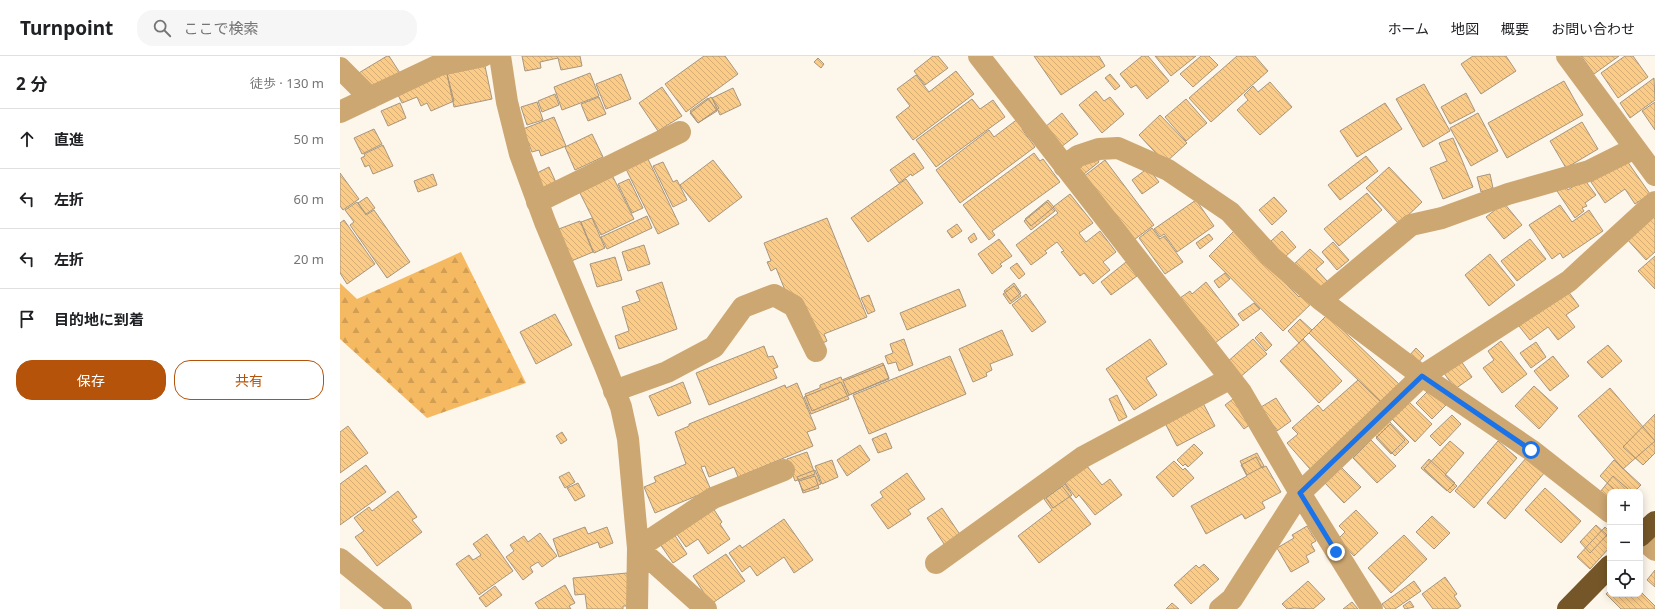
<!DOCTYPE html>
<html lang="ja">
<head>
<meta charset="utf-8">
<style>
  :root { --surface:#fff; --page:#f6f6f6; --text:#202124; --muted:#757577; --line:#e0e0e0; --accent:#b45309 }
  body { margin:0; font-family:"Noto Sans","Noto Sans JP",sans-serif; background:var(--page); color:var(--text) }
  .controls { position:absolute; right:12px; bottom:12px; display:grid; overflow:hidden; border-radius:8px; box-shadow:0 2px 10px #0003 }
  .controls button { width:36px; height:36px; display:grid; place-items:center; padding:0; border:0; border-bottom:1px solid var(--line); background:var(--surface); color:var(--text); font:20px sans-serif }
  .stop { position:absolute; width:12px; height:12px; margin:-9px; border:3px solid #1a73e8; border-radius:50%; background:#fff }
  .stop.end { background:#1a73e8; border-color:#fff; box-shadow:0 1px 4px #0008 }
  .list { margin:0; padding:0; list-style:none }
  h2 { display:flex; justify-content:space-between; align-items:center; height:52px; margin:0; padding:0 16px; font-size:17px }
  h2 small { font-size:13px; font-weight:400; color:var(--muted) }
  .list li { display:grid; grid-template-columns:26px 1fr auto; gap:12px; align-items:center; box-sizing:border-box; height:60px; padding:0 16px; border-top:1px solid var(--line) }
  .list b { display:block; font-size:15px; white-space:nowrap }
  .list em { font-size:13px; font-style:normal; color:var(--muted) }
  .actions { display:flex; gap:8px; padding:12px 16px }
  .actions a { flex:1; padding:9px 0; border:1px solid var(--accent); border-radius:16px; text-align:center; font-size:14px; color:var(--accent) }
  .actions .main { background:var(--accent); color:#fff }
  .icon { flex:none; width:22px; height:22px; fill:none; stroke:currentColor; stroke-width:2; stroke-linecap:round; stroke-linejoin:round }
  .map { position:relative; flex:none; width:1315px; height:553px; overflow:hidden }
  header { display:flex; align-items:center; gap:24px; box-sizing:border-box; height:56px; padding:0 20px; background:var(--surface); border-bottom:1px solid var(--line) }
  header strong { font-size:19px }
  nav { display:flex; gap:22px; margin-inline-start:auto; font-size:14px }
  .search { width:280px; height:36px; background:var(--page); display:flex; align-items:center; gap:10px; box-sizing:border-box; padding:0 14px; border-radius:16px; color:var(--muted); font-size:15px }
  main { display:flex }
  aside { flex:1; background:var(--surface) }
  .map>svg:first-child { display:block }
  .forest { fill:url(#forest-firs) }
  .building { fill:url(#building-back-hatch); stroke:#a8967e }
  .lines { fill:none; stroke-linecap:round; stroke-linejoin:round }
  .minor { stroke:#cda771; stroke-width:22 }
  .highway { stroke:#755628; stroke-width:22 }
  .route { stroke:#1a73e8; stroke-width:5 }
</style>
</head>
<body>
<header>
<strong>Turnpoint</strong>
<div class="search"><svg class="icon" aria-label="search" viewBox="0 0 24 24"><circle cx="10" cy="10" r="6"/><path d="M15 15l6 6"/></svg>ここで検索</div>
<nav><a>ホーム</a><a>地図</a><a>概要</a><a>お問い合わせ</a></nav>
</header>
<main>
<aside>
<h2>2 分<small>徒歩 · 130 m</small></h2>
<ul class="list">
<li><svg class="icon" aria-label="ahead" viewBox="0 0 24 24"><path d="M12 20V5M6 11l6-6 6 6"/></svg><div><b>直進</b></div><em>50 m</em></li>
<li><svg class="icon" aria-label="left" viewBox="0 0 24 24"><path d="M17 20v-9H6M10 6l-5 5 5 5"/></svg><div><b>左折</b></div><em>60 m</em></li>
<li><svg class="icon" aria-label="left" viewBox="0 0 24 24"><path d="M17 20v-9H6M10 6l-5 5 5 5"/></svg><div><b>左折</b></div><em>20 m</em></li>
<li><svg class="icon" aria-label="arrive" viewBox="0 0 24 24"><path d="M6 21V4h12l-3 4 3 4H6"/></svg><div><b>目的地に到着</b></div></li>
</ul>
<div class="actions"><a class="main">保存</a><a>共有</a></div>
</aside>
<div class="map">
<svg width="1315" height="553" viewBox="0 0 1315 553">
  <defs>
    <pattern id="forest-firs" width="22" height="20" patternUnits="userSpaceOnUse"><rect width="22" height="20" fill="#f5b961"/><path d="M5 1l3.5 6h-7zM16 11l3.5 6h-7z" fill="#d19e53"/></pattern>
    <pattern id="building-back-hatch" width="6" height="6" patternUnits="userSpaceOnUse"><rect width="6" height="6" fill="#fbcb88"/><path d="M-1 5l2 2M0 0l6 6M5-1l2 2" fill="none" stroke="#d6ad74"/></pattern>
  </defs>
  <rect width="100%" height="100%" fill="#fdf6eb"/>
  <path class="forest" d="M 121,196 L 186,327 L 87,362 L 0,283 L 0,227 L 17,243 Z"/>
  <path class="building" d="M 47,0 L 49,0 L 60,17 L 29,36 L 17,18 Z
    M 182,0 L 240,0 L 242,10 L 221,14 L 218,2 L 200,6 L 201,12 L 185,15 Z
    M 364,0 L 385,0 L 398,18 L 346,56 L 325,28 Z
    M 593,0 L 598,0 L 608,12 L 585,29 L 574,15 Z
    M 694,0 L 759,0 L 765,10 L 721,39 Z
    M 802,0 L 808,0 L 829,25 L 807,43 L 796,29 L 791,32 L 780,18 Z
    M 815,0 L 856,0 L 831,20 Z
    M 861,0 L 869,0 L 878,9 L 853,31 L 840,18 Z
    M 897,0 L 915,0 L 928,15 L 871,66 L 849,42 Z
    M 1133,0 L 1166,0 L 1176,15 L 1141,38 L 1121,8 Z
    M 1241,0 L 1279,0 L 1254,18 Z
    M 1285,0 L 1293,0 L 1308,21 L 1278,42 L 1261,17 Z
    M 478,2 L 484,8 L 481,12 L 474,6 Z
    M 145,10 L 152,43 L 114,51 L 107,18 Z
    M 106,14 L 114,45 L 91,55 L 87,47 L 81,50 L 77,41 L 62,47 L 55,33 Z
    M 616,15 L 634,38 L 573,84 L 556,61 L 570,50 L 557,33 L 576,19 L 589,36 Z
    M 250,17 L 259,40 L 222,54 L 214,31 Z
    M 281,18 L 291,43 L 266,53 L 256,28 Z
    M 770,18 L 780,30 L 775,34 L 765,22 Z
    M 1314,22 L 1315,44 L 1290,62 L 1280,47 Z
    M 1224,25 L 1243,59 L 1167,102 L 1148,67 Z
    M 930,26 L 952,51 L 920,79 L 897,54 L 908,44 L 904,39 L 913,30 L 918,36 Z
    M 1084,28 L 1110,75 L 1083,91 L 1056,43 Z
    M 322,31 L 342,60 L 318,75 L 299,47 Z
    M 393,32 L 401,49 L 380,59 L 372,42 Z
    M 756,35 L 764,45 L 770,41 L 784,58 L 762,77 L 739,49 Z
    M 1126,37 L 1135,55 L 1110,68 L 1101,51 Z
    M 215,38 L 219,49 L 202,56 L 198,45 Z
    M 259,41 L 266,58 L 248,65 L 241,48 Z
    M 371,41 L 379,52 L 358,67 L 350,57 Z
    M 368,42 L 377,55 L 358,67 L 350,55 Z
    M 632,43 L 640,53 L 653,44 L 665,61 L 596,111 L 576,84 Z
    M 846,43 L 867,67 L 846,85 L 825,61 Z
    M 197,46 L 203,64 L 187,69 L 181,51 Z
    M 1315,46 L 1315,74 L 1302,55 Z
    M 60,47 L 66,62 L 48,70 L 41,55 Z
    M 1045,47 L 1062,73 L 1017,101 L 1000,75 Z
    M 722,57 L 738,78 L 721,91 L 705,71 Z
    M 1138,57 L 1158,95 L 1131,110 L 1110,72 Z
    M 820,59 L 847,87 L 825,107 L 799,79 Z
    M 214,61 L 226,90 L 201,100 L 199,94 L 192,96 L 183,73 Z
    M 679,62 L 686,71 L 682,73 L 695,91 L 620,147 L 596,114 L 649,74 L 654,81 Z
    M 1242,66 L 1258,93 L 1226,112 L 1210,85 Z
    M 34,73 L 42,88 L 22,98 L 14,82 Z
    M 252,78 L 263,101 L 235,114 L 225,91 Z
    M 1113,82 L 1133,131 L 1103,143 L 1090,112 L 1107,105 L 1099,87 Z
    M 43,89 L 53,110 L 33,118 L 29,109 L 25,111 L 21,102 L 25,100 L 24,98 Z
    M 574,97 L 584,112 L 572,120 L 571,118 L 559,127 L 550,114 Z
    M 694,97 L 700,105 L 703,103 L 720,126 L 652,175 L 655,179 L 649,184 L 623,149 Z
    M 754,100 L 759,106 L 744,118 L 739,112 Z
    M 1026,100 L 1038,115 L 1000,144 L 988,129 Z
    M 1285,102 L 1310,138 L 1295,148 L 1285,133 L 1265,147 L 1251,126 Z
    M 308,103 L 339,168 L 318,178 L 286,113 Z
    M 373,104 L 402,141 L 369,166 L 340,129 Z
    M 765,104 L 814,169 L 791,186 L 743,121 Z
    M 323,106 L 333,126 L 337,124 L 347,144 L 333,151 L 313,110 Z
    M 209,111 L 218,131 L 205,138 L 195,118 Z
    M 1049,111 L 1082,146 L 1059,168 L 1026,132 Z
    M 808,112 L 819,126 L 802,138 L 792,124 Z
    M 0,117 L 19,143 L 3,154 L 0,150 Z
    M 271,117 L 294,163 L 261,179 L 238,133 Z
    M 93,118 L 97,129 L 78,136 L 74,125 Z
    M 1150,118 L 1153,132 L 1141,136 L 1137,121 Z
    M 289,123 L 303,152 L 292,157 L 278,128 Z
    M 566,123 L 583,147 L 528,186 L 511,162 Z
    M 1244,123 L 1256,139 L 1245,147 L 1247,150 L 1242,152 L 1244,155 L 1235,162 L 1217,135 L 1225,130 L 1228,134 Z
    M 1027,137 L 1042,154 L 999,190 L 984,173 Z
    M 730,138 L 753,167 L 739,177 L 746,186 L 760,175 L 776,196 L 763,206 L 770,214 L 753,228 L 744,217 L 740,220 L 721,196 L 724,195 L 717,186 L 705,195 L 707,197 L 691,209 L 676,189 L 718,157 L 713,151 Z
    M 27,141 L 35,152 L 26,158 L 18,147 Z
    M 934,141 L 947,155 L 932,169 L 919,154 Z
    M 708,144 L 714,151 L 691,170 L 685,163 Z
    M 856,144 L 874,170 L 837,196 L 824,178 L 820,181 L 814,173 Z
    M 17,146 L 26,159 L 34,154 L 70,206 L 47,222 L 10,169 L 14,166 L 5,154 Z
    M 707,146 L 715,155 L 691,174 L 684,165 Z
    M 1164,147 L 1182,169 L 1164,183 L 1146,161 Z
    M 1220,149 L 1232,166 L 1249,154 L 1263,175 L 1223,202 L 1220,197 L 1212,203 L 1189,169 Z
    M 1315,154 L 1315,196 L 1306,204 L 1286,182 Z
    M 307,160 L 312,172 L 267,193 L 261,181 Z
    M 252,162 L 265,192 L 254,197 L 241,166 Z
    M 487,162 L 527,261 L 484,278 L 487,285 L 469,293 L 436,212 L 431,215 L 427,206 L 431,205 L 424,187 Z
    M 4,164 L 35,208 L 7,228 L 0,217 L 0,167 Z
    M 240,165 L 253,196 L 229,206 L 216,174 Z
    M 617,168 L 622,175 L 612,182 L 607,175 Z
    M 812,172 L 820,183 L 824,180 L 843,206 L 825,218 L 799,182 Z
    M 894,175 L 959,241 L 964,236 L 974,245 L 943,275 L 869,200 Z
    M 942,175 L 956,191 L 945,201 L 931,185 Z
    M 634,177 L 637,183 L 631,187 L 628,182 Z
    M 869,178 L 873,183 L 860,193 L 856,187 Z
    M 659,183 L 672,200 L 660,208 L 662,210 L 652,218 L 638,198 Z
    M 1190,183 L 1206,203 L 1177,225 L 1161,205 Z
    M 993,186 L 1009,204 L 997,214 L 982,196 Z
    M 304,189 L 310,208 L 288,215 L 282,196 Z
    M 970,193 L 984,206 L 976,213 L 988,226 L 977,236 L 952,210 Z
    M 1150,198 L 1175,229 L 1149,250 L 1125,219 Z
    M 1315,200 L 1315,233 L 1298,215 Z
    M 275,201 L 282,224 L 257,231 L 250,208 Z
    M 786,206 L 797,220 L 771,239 L 761,226 Z
    M 677,207 L 685,218 L 679,223 L 670,212 Z
    M 885,217 L 890,223 L 879,232 L 874,225 Z
    M 322,226 L 337,273 L 279,293 L 275,280 L 289,275 L 282,251 L 300,245 L 296,235 Z
    M 866,226 L 899,269 L 875,287 L 840,242 L 850,235 L 852,238 Z
    M 674,227 L 681,237 L 671,245 L 664,235 Z
    M 674,230 L 681,240 L 670,248 L 663,238 Z
    M 619,233 L 626,250 L 567,274 L 560,257 Z
    M 1228,235 L 1239,250 L 1226,259 L 1235,271 L 1218,284 L 1208,271 L 1190,284 L 1179,270 Z
    M 686,238 L 706,266 L 692,276 L 672,249 Z
    M 529,239 L 535,255 L 528,258 L 521,242 Z
    M 914,247 L 920,253 L 903,265 L 898,258 Z
    M 215,258 L 232,289 L 196,308 L 180,276 Z
    M 987,259 L 1061,330 L 1043,348 L 969,277 Z
    M 960,263 L 972,274 L 959,287 L 948,275 Z
    M 662,274 L 673,299 L 650,308 L 652,314 L 646,317 L 647,320 L 633,326 L 619,293 Z
    M 921,276 L 932,289 L 926,295 L 915,282 Z
    M 564,283 L 573,309 L 559,315 L 556,306 L 548,308 L 545,300 L 553,297 L 550,288 Z
    M 810,283 L 827,308 L 806,322 L 817,339 L 794,354 L 766,313 Z
    M 913,283 L 927,298 L 899,322 L 886,307 Z
    M 963,283 L 1002,325 L 979,347 L 940,305 Z
    M 1161,285 L 1187,318 L 1162,337 L 1143,312 L 1154,304 L 1148,295 Z
    M 1196,286 L 1206,301 L 1191,312 L 1180,297 Z
    M 1268,289 L 1282,305 L 1262,322 L 1247,306 Z
    M 424,290 L 428,301 L 433,300 L 438,311 L 433,313 L 437,322 L 369,349 L 356,317 Z
    M 1076,292 L 1084,300 L 1077,308 L 1069,300 Z
    M 610,300 L 626,338 L 529,378 L 513,339 Z
    M 1213,300 L 1229,320 L 1210,335 L 1194,315 Z
    M 1121,305 L 1132,321 L 1115,333 L 1104,317 Z
    M 543,307 L 549,322 L 472,355 L 465,338 L 480,332 L 480,329 L 501,321 L 502,324 Z
    M 544,309 L 549,323 L 509,339 L 503,325 Z
    M 1018,324 L 1043,348 L 970,413 L 947,387 L 958,378 L 952,372 L 978,349 L 983,355 Z
    M 343,326 L 351,347 L 318,360 L 309,340 Z
    M 501,326 L 509,343 L 471,358 L 464,341 Z
    M 457,327 L 476,373 L 467,376 L 473,390 L 398,421 L 394,411 L 369,421 L 365,410 L 361,411 L 371,434 L 315,457 L 304,431 L 316,426 L 314,421 L 346,408 L 335,376 L 349,370 L 349,368 L 445,329 L 446,332 Z
    M 1194,330 L 1218,352 L 1199,373 L 1175,350 Z
    M 1270,332 L 1315,385 L 1283,413 L 1238,360 Z
    M 1090,333 L 1106,349 L 1092,363 L 1076,347 Z
    M 777,339 L 787,361 L 779,365 L 769,343 Z
    M 936,342 L 951,365 L 937,375 L 921,351 Z
    M 893,343 L 912,367 L 904,373 L 885,349 Z
    M 1069,346 L 1092,368 L 1075,386 L 1052,363 Z
    M 863,347 L 875,370 L 837,390 L 825,367 Z
    M 1315,358 L 1315,397 L 1303,409 L 1283,391 Z
    M 1112,359 L 1121,368 L 1100,390 L 1090,380 Z
    M 1048,364 L 1069,386 L 1055,400 L 1034,378 Z
    M 1050,368 L 1065,384 L 1051,398 L 1036,382 Z
    M 8,370 L 28,397 L 0,417 L 0,376 Z
    M 222,376 L 227,384 L 221,388 L 216,380 Z
    M 546,377 L 552,392 L 538,397 L 532,383 Z
    M 1031,384 L 1056,410 L 1037,427 L 1013,402 Z
    M 1110,385 L 1124,397 L 1105,419 L 1117,430 L 1110,437 L 1084,413 Z
    M 1158,385 L 1177,402 L 1134,452 L 1115,435 Z
    M 854,388 L 863,397 L 848,411 L 845,408 L 843,410 L 837,404 Z
    M 520,389 L 530,404 L 507,420 L 497,404 Z
    M 467,396 L 475,418 L 455,425 L 447,403 Z
    M 917,397 L 924,410 L 907,419 L 900,405 Z
    M 916,401 L 922,412 L 926,410 L 941,436 L 922,446 L 925,452 L 905,463 L 902,458 L 866,478 L 851,450 L 907,420 L 901,409 Z
    M 1187,401 L 1205,416 L 1165,463 L 1147,447 Z
    M 1089,403 L 1115,427 L 1107,435 L 1081,412 Z
    M 492,404 L 498,421 L 482,428 L 475,410 Z
    M 1274,404 L 1301,429 L 1294,436 L 1277,436 L 1260,420 Z
    M 834,405 L 843,414 L 845,412 L 854,422 L 833,441 L 816,421 Z
    M 26,409 L 46,436 L 0,469 L 0,428 Z
    M 747,410 L 762,429 L 770,423 L 782,439 L 755,459 L 739,439 L 736,442 L 725,427 Z
    M 1001,411 L 1021,431 L 1004,447 L 985,427 Z
    M 475,414 L 481,428 L 463,435 L 457,421 Z
    M 229,416 L 235,426 L 225,432 L 219,421 Z
    M 567,417 L 585,443 L 568,454 L 571,458 L 548,473 L 531,449 L 543,441 L 540,436 Z
    M 475,420 L 479,432 L 463,437 L 459,425 Z
    M 1273,420 L 1288,433 L 1288,436 L 1270,436 L 1270,445 L 1260,436 Z
    M 238,427 L 245,440 L 235,445 L 227,432 Z
    M 725,428 L 732,439 L 713,452 L 706,442 Z
    M 722,430 L 751,468 L 699,507 L 678,480 L 712,454 L 704,443 Z
    M 1205,432 L 1241,465 L 1221,487 L 1185,454 Z
    M 58,435 L 77,461 L 72,464 L 82,476 L 37,510 L 15,481 L 24,475 L 14,462 L 29,451 L 32,455 Z
    M 373,452 L 382,466 L 380,468 L 390,483 L 368,498 L 358,483 L 346,491 L 336,477 Z
    M 602,452 L 621,480 L 606,491 L 587,462 Z
    M 1016,454 L 1038,477 L 1014,500 L 998,483 L 1005,476 L 999,470 Z
    M 1092,460 L 1110,477 L 1094,493 L 1076,476 Z
    M 444,463 L 473,504 L 454,517 L 444,501 L 417,520 L 410,510 L 402,516 L 389,497 L 400,489 L 402,492 Z
    M 1256,469 L 1267,479 L 1250,497 L 1240,486 Z
    M 967,470 L 976,485 L 971,488 L 975,495 L 966,500 L 969,506 L 951,516 L 937,492 L 954,482 L 952,479 Z
    M 245,471 L 248,478 L 267,471 L 273,487 L 260,492 L 258,486 L 219,501 L 213,483 Z
    M 1265,471 L 1270,476 L 1270,491 L 1250,513 L 1237,501 Z
    M 200,477 L 217,500 L 202,511 L 198,506 L 190,511 L 193,516 L 183,524 L 166,501 L 174,495 L 170,489 L 184,480 L 188,486 Z
    M 147,478 L 173,515 L 139,539 L 116,508 L 129,499 L 133,504 L 141,499 L 133,488 Z
    M 334,478 L 347,498 L 333,507 L 320,488 Z
    M 1064,479 L 1087,503 L 1051,537 L 1028,512 Z
    M 386,498 L 405,525 L 371,548 L 353,520 Z
    M 864,508 L 879,523 L 851,548 L 834,529 L 856,509 L 859,512 Z
    M 1315,514 L 1315,531 L 1307,524 Z
    M 287,517 L 291,550 L 283,550 L 283,553 L 247,553 L 245,538 L 235,539 L 233,522 Z
    M 1105,521 L 1117,538 L 1114,540 L 1121,550 L 1117,553 L 1093,553 L 1082,538 Z
    M 968,525 L 985,543 L 973,553 L 954,552 L 947,553 L 942,548 Z
    M 1074,525 L 1081,535 L 1055,553 L 1046,553 L 1042,548 Z
    M 225,529 L 235,547 L 229,550 L 231,553 L 199,553 L 195,547 Z
    M 155,530 L 162,539 L 146,551 L 139,542 Z
    M 1270,534 L 1270,538 L 1300,538 L 1300,535 L 1315,550 L 1315,553 L 1281,553 L 1266,538 Z
    M 1070,545 L 1074,551 L 1065,553 L 1063,550 Z
    M 1012,546 L 1018,553 L 1003,553 Z
    M 832,547 L 839,553 L 826,553 Z"/>
  <g class="lines">
    <path class="minor" d="M 160,0 L 167,46 L 180,98 L 205,166 L 265,310 L 281,351 L 288,383 L 298,492 L 297,553
      M 639,0 L 901,336 L 960,437 L 1032,553
      M 1227,0 L 1315,119
      M 0,12 L 30,42
      M 0,56 L 99,9 L 143,0
      M 724,110 L 738,100 L 759,93 L 778,92 L 828,114 L 890,156 L 930,200 L 981,244 L 1082,320 L 1191,394 L 1270,456
      M 197,146 L 340,76
      M 981,244 L 1071,169 L 1102,162 L 1168,138 L 1249,115 L 1295,92
      M 274,335 L 327,316 L 374,291 L 403,251 L 434,239 L 454,250 L 476,295
      M 1300,481 L 1315,494
      M 0,503 L 61,553
      M 596,507 L 743,401 L 889,323
      M 366,553 L 298,492 L 373,442 L 444,414
      M 880,553 L 892,543 L 960,437 L 1082,320 L 1229,225 L 1315,146"/>
    <path class="highway" d="M 1300,480 L 1315,466
      M 1228,553 L 1270,510"/>
  </g>
  <g class="lines">
    <path class="route" d="M 996,496 L 960,437 L 1082,320 L 1191,394"/>
  </g>
</svg>
<div class="controls">
<button>+</button>
<button>−</button>
<button><svg class="icon" aria-label="locate" viewBox="0 0 24 24"><circle cx="12" cy="12" r="6"/><path d="M12 2v4M12 18v4M2 12h4M18 12h4"/></svg></button>
</div>
<div class="stop" style="left:1191px;top:394px"></div>
<div class="stop end" style="left:996px;top:496px"></div>
</div>
</main>
</body>
</html>
